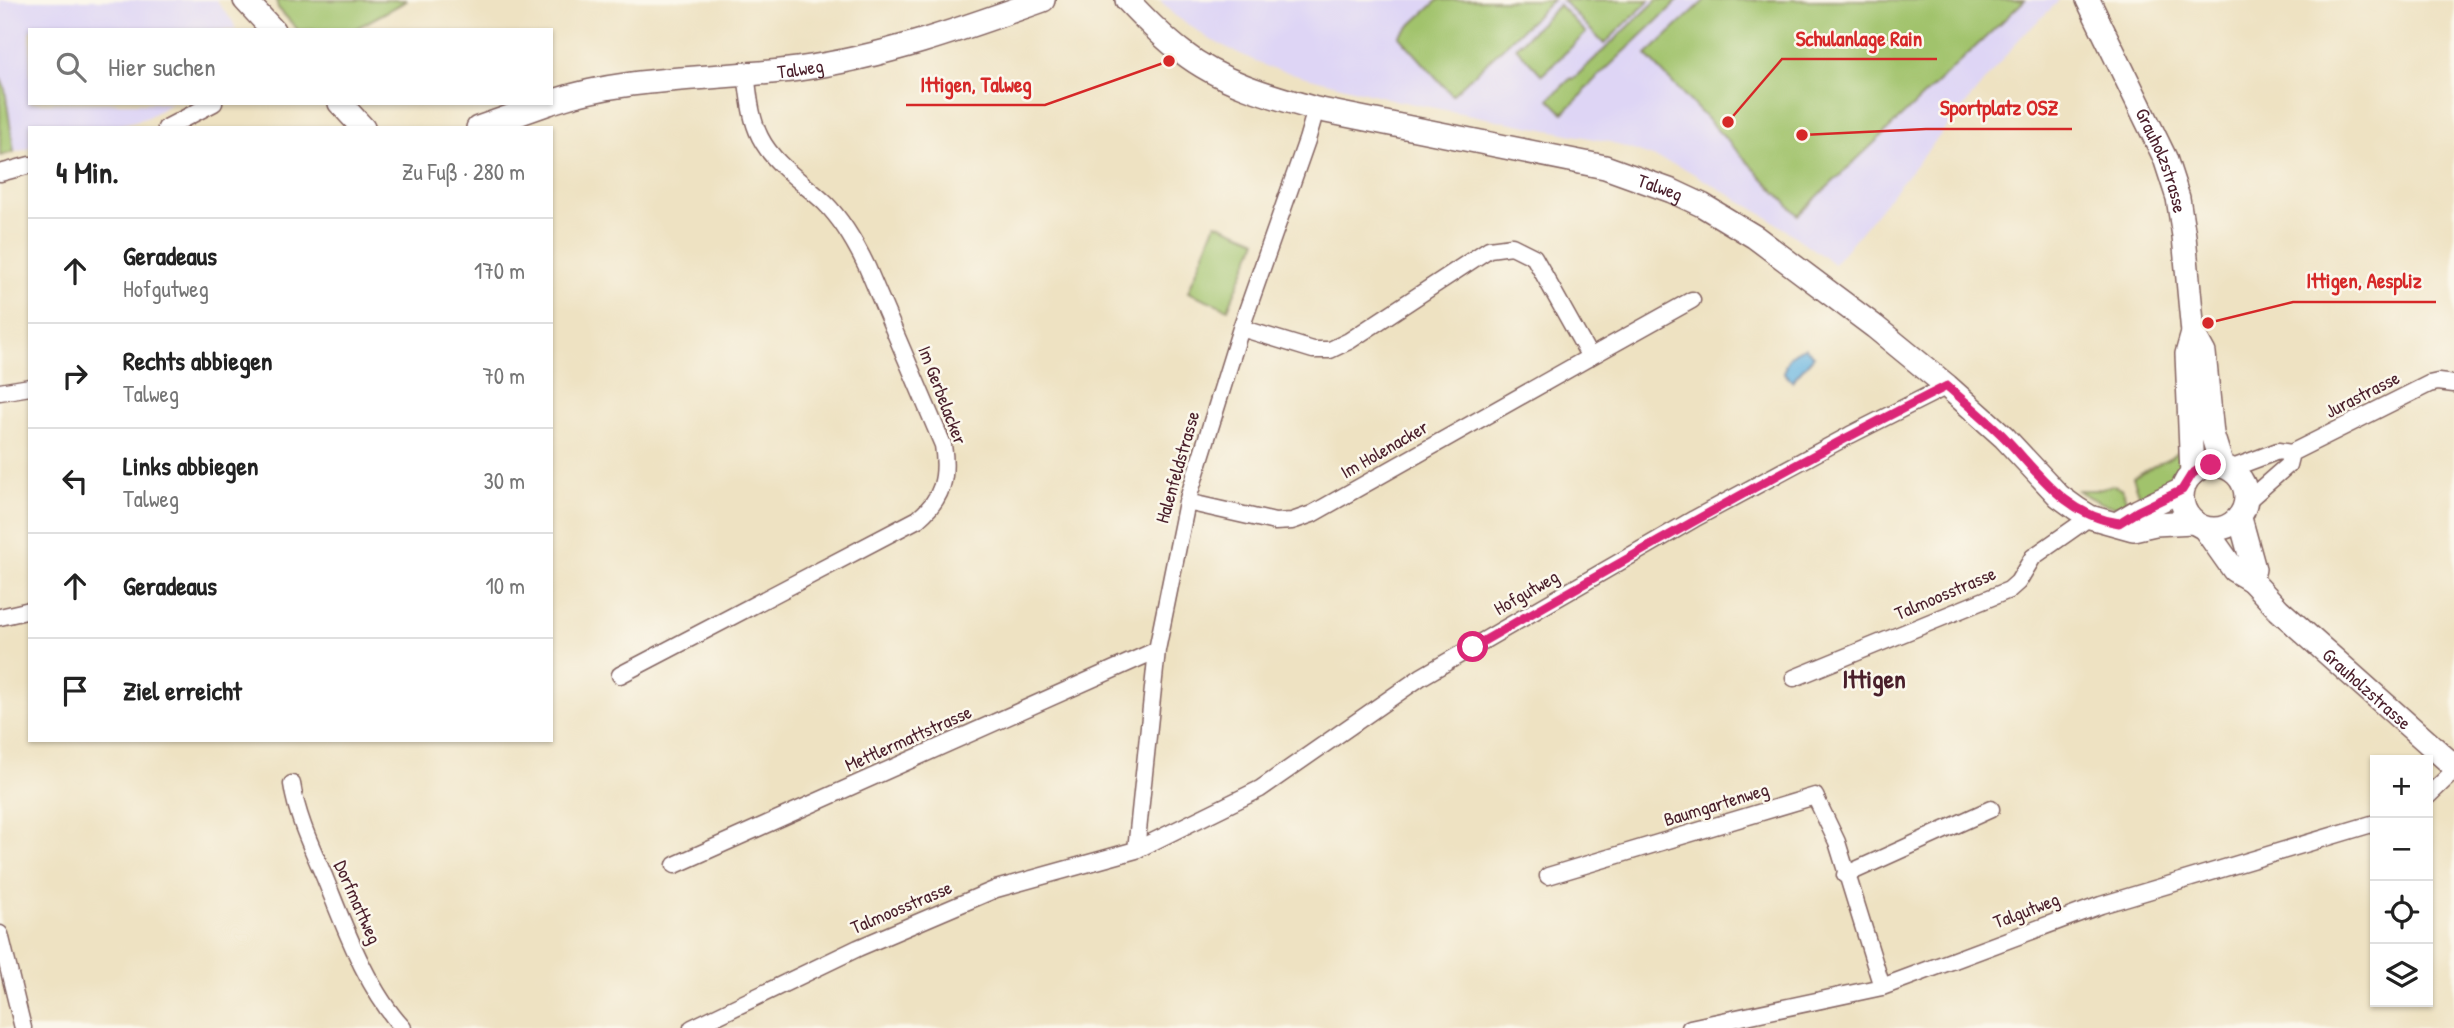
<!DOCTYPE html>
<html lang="de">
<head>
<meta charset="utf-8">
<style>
  :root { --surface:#fff; --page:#f6f6f6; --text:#222; --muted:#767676; --line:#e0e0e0 }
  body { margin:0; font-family:"Patrick Hand",sans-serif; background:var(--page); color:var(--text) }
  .controls { position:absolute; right:21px; bottom:21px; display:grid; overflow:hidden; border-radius:0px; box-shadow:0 2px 5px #0004 }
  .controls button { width:63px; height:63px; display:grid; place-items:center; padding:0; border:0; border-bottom:2px solid var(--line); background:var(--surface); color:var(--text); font:35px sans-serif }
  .stop { position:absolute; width:21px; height:21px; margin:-16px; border:5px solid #db2777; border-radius:50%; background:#fff }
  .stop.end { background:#db2777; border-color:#fff; box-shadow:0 2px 7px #0008 }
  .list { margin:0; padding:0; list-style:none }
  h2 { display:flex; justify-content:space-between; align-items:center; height:91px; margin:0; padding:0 28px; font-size:30px }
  h2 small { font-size:23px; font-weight:400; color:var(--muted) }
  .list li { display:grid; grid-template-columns:46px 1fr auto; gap:21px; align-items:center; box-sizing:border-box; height:105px; padding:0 28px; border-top:2px solid var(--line) }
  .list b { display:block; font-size:26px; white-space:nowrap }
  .list p { margin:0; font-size:23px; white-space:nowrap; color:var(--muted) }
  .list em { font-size:23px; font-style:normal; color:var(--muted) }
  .icon { flex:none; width:38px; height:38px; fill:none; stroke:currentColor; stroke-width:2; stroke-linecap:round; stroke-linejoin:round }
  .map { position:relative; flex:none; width:2454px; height:1028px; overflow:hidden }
  .search { position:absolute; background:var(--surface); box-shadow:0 2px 5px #0004; left:28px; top:28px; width:525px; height:77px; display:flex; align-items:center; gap:18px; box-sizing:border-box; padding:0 24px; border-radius:0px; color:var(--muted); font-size:26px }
  .panel { position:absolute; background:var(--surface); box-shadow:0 2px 5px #0004; left:28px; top:126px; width:525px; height:616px; border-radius:0px }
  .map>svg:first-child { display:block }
  .built { fill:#ded5f5 }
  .green { fill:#a1c36c; stroke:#76714c; stroke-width:2 }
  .water { fill:#66b4e0; stroke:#586a86; stroke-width:2 }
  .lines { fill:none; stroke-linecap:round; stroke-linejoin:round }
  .street-casing { stroke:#836360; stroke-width:19 }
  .secondary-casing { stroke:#836360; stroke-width:26 }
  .street { stroke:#fff; stroke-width:16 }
  .secondary { stroke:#fff; stroke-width:23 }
  .route { stroke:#db2777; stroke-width:9 }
  .labels { text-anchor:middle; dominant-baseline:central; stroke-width:5; stroke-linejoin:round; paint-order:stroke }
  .street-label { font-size:19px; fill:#4a1f2b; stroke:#fbf7ec }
  .district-label { font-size:26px; font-weight:bold; fill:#4a1f2b; stroke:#fbf7ec }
  .leader { fill:none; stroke:#d62828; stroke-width:2.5 }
  .callout-dot { fill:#d62828; stroke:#fbf7ec; stroke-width:2.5 }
  .callout-label { font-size:21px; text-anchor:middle; font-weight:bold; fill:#d62828; stroke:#fbf7ec; stroke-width:5; stroke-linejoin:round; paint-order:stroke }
</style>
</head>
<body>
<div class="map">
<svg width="2454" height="1028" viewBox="0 0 2454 1028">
  <rect width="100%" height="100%" fill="#fbf7ec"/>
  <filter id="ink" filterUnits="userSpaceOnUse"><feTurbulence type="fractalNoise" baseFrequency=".0143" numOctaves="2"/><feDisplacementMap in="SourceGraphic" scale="14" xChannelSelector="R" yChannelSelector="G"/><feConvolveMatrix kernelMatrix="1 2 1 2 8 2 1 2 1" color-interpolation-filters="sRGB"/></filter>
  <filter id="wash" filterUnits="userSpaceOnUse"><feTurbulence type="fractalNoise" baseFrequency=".00686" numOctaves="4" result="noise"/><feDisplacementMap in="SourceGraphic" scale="28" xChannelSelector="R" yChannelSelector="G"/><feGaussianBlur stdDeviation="1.57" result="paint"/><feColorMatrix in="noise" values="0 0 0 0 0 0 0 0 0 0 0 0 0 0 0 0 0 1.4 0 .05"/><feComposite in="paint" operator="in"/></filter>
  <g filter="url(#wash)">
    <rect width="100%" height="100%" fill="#eee2c2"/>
    <path class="built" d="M 0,0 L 216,0 L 233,22 L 236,30 L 30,30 L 30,103 L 172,103 L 146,118 L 108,128 L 30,128 L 30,148 L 0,156 Z
      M 1160,0 L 2060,0 L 2021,37 L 1834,264 L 1769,218 L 1684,168 L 1610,142 L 1399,101 L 1268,67 L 1211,40 L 1174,15 Z"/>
    <path class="green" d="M 276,0 L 408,0 L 353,30 L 298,30 L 278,8 Z
      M 1438,0 L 1553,0 L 1452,95 L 1399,36 Z
      M 1562,0 L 1650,0 L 1604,44 Z
      M 1657,0 L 1679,0 L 1584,90 L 1585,92 L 1563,113 L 1549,99 L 1571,78 L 1573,79 Z
      M 1705,0 L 2025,0 L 1798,215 L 1646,55 Z
      M 1559,5 L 1586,33 L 1542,75 L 1516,47 Z
      M 0,77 L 5,89 L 14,152 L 0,156 Z
      M 1216,223 L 1257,240 L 1228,309 L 1188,292 Z
      M 2182,447 C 2182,480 2168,487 2142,502 L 2133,477 L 2171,457 Z
      M 2113,485 L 2122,490 L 2129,506 C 2110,509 2093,501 2078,490 L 2094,490 Z"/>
    <path class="water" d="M 1805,348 L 1814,356 L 1792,381 L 1784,373 C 1785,360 1793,352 1805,348 Z"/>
  </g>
  <g filter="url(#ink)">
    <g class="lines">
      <g class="street-casing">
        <path id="street" d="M 166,128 L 214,103
          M 0,173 L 30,165
          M 1590,357 L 1692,300
          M 0,392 L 30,387
          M 2230,469 L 2278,451 L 2291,453 L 2429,384 L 2438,382 L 2454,384
          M 2247,501 L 2288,465 L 2291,453
          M 1187,502 L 1275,522 L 1292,521 L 1312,514 L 1590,357 L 1534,257 L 1512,246 L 1489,249 L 1349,341 L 1330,350 L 1313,350 L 1241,328
          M 0,617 L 30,610
          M 620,675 L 918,519 C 943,498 948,477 943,445 L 867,267 C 856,244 843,221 825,203 C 803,182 774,165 760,137 C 750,117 749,95 746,73
          M 1794,678 L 2009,590 L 2018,582 L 2033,557 L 2090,517
          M 292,784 C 297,817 311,846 324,876 C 344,925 366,988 403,1028
          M 2428,796 L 2454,771
          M 1136,850 L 1157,650 L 1187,502 L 1241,328 L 1307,140 L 1316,109
          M 675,865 L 1157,650
          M 1845,875 L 1991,809
          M 1548,876 L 1815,796 L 1837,842 L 1882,987
          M 0,934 L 23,1028
          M 692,1028 L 858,948 L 996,889 L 1136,850 L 1260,789 L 1421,677 L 1694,519 L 1850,435 L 1947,386
          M 1690,1028 L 1882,987 L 2101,905 L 2375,823"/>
      </g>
      <g class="secondary-casing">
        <g id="secondary">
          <path d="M 245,0 L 273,30"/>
          <path id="s1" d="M 1127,0 C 1144,18 1162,37 1182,52 C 1220,82 1270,96 1316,109 L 1605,167 L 1672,191 L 1702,205 L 1755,237 L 1875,327 L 1947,386 L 2004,437 L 2059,496 L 2077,509 L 2090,517 L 2133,529 L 2155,524 L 2193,522"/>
          <path id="s2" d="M 2088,0 L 2165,158 L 2178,198 L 2184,236 L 2193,333 L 2187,354 L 2192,474"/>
          <path id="s3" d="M 551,102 C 631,75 716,80 798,69 C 884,57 962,29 1043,0"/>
          <path d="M 340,103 L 363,128"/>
          <path d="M 478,128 L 549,103"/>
          <path d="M 2193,333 L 2204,353 L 2212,434 L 2222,466"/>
          <circle cx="2214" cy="497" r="32"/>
          <path d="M 2240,518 L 2254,569 L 2251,580"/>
          <path d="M 2118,523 L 2138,511 L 2182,490"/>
          <path id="s4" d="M 2205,529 L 2234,570 L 2251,580 L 2279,610 L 2454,766"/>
        </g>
      </g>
      <use href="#street" class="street"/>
      <use href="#secondary" class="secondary"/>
    </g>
  </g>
  <g class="lines" filter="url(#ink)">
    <path class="route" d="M 1473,647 C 1630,557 1786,467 1947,386 C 1966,403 1986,419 2004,437 C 2038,472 2066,516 2119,523 L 2138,511 L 2182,490 L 2192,474 L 2201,468 L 2211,465"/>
  </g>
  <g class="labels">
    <g class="street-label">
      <text stroke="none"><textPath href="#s3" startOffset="252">Talweg</textPath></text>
      <text stroke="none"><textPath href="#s2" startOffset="177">Grauholzstrasse</textPath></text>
      <text stroke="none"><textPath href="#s1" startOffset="576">Talweg</textPath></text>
      <text transform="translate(2362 394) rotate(-27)">Jurastrasse</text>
      <text transform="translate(943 395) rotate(69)">Im Gerbelacker</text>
      <text transform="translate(1384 449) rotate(-30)">Im Holenacker</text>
      <text transform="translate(1177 467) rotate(-74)">Halenfeldstrasse</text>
      <text transform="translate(1526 592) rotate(-30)">Hofgutweg</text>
      <text transform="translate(1945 593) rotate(-23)">Talmoosstrasse</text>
      <text stroke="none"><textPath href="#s4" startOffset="229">Grauholzstrasse</textPath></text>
      <text transform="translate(908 738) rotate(-24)">Mettlermattstrasse</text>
      <text transform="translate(1716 804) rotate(-17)">Baumgartenweg</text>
      <text transform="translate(358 902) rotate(66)">Dorfmattweg</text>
      <text transform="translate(901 907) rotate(-23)">Talmoosstrasse</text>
      <text transform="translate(2026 910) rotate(-21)">Talgutweg</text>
    </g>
    <g class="district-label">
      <text x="1874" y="678">Ittigen</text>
    </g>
  </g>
  <path class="leader" d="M1728 122L1782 59H1937M1169 61L1045 105H906M1802 135L1926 129H2072M2208 323L2293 302H2436"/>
  <g class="callout-dot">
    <circle cx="1728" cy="122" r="7"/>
    <circle cx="1169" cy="61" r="7"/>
    <circle cx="1802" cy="135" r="7"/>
    <circle cx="2208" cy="323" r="7"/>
  </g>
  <g class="callout-label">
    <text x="1859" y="46">Schulanlage Rain</text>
    <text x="976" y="92">Ittigen, Talweg</text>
    <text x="1999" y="115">Sportplatz OSZ</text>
    <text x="2364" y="288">Ittigen, Aespliz</text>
  </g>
</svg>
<div class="controls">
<button>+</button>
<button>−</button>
<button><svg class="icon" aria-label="locate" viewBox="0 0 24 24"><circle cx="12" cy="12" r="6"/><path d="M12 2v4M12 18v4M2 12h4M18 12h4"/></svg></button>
<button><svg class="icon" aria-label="layers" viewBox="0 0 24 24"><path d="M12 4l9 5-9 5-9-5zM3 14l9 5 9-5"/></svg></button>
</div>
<div class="stop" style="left:1473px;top:647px"></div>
<div class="stop end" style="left:2211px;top:465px"></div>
<div class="search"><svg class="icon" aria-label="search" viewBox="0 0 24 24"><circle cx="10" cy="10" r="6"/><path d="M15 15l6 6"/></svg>Hier suchen</div>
<section class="panel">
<h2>4 Min.<small>Zu Fuß · 280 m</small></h2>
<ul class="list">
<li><svg class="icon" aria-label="ahead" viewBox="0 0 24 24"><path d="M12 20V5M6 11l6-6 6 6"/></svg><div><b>Geradeaus</b><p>Hofgutweg</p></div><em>170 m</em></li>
<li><svg class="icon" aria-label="right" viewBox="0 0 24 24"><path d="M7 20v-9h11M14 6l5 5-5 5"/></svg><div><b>Rechts abbiegen</b><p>Talweg</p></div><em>70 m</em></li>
<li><svg class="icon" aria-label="left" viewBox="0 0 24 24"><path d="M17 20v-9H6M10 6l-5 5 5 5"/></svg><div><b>Links abbiegen</b><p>Talweg</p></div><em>30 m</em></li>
<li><svg class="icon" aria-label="ahead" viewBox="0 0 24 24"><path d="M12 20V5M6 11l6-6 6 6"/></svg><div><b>Geradeaus</b></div><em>10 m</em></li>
<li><svg class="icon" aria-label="arrive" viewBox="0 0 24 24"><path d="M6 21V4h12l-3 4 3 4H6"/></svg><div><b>Ziel erreicht</b></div></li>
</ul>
</section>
</div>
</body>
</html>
